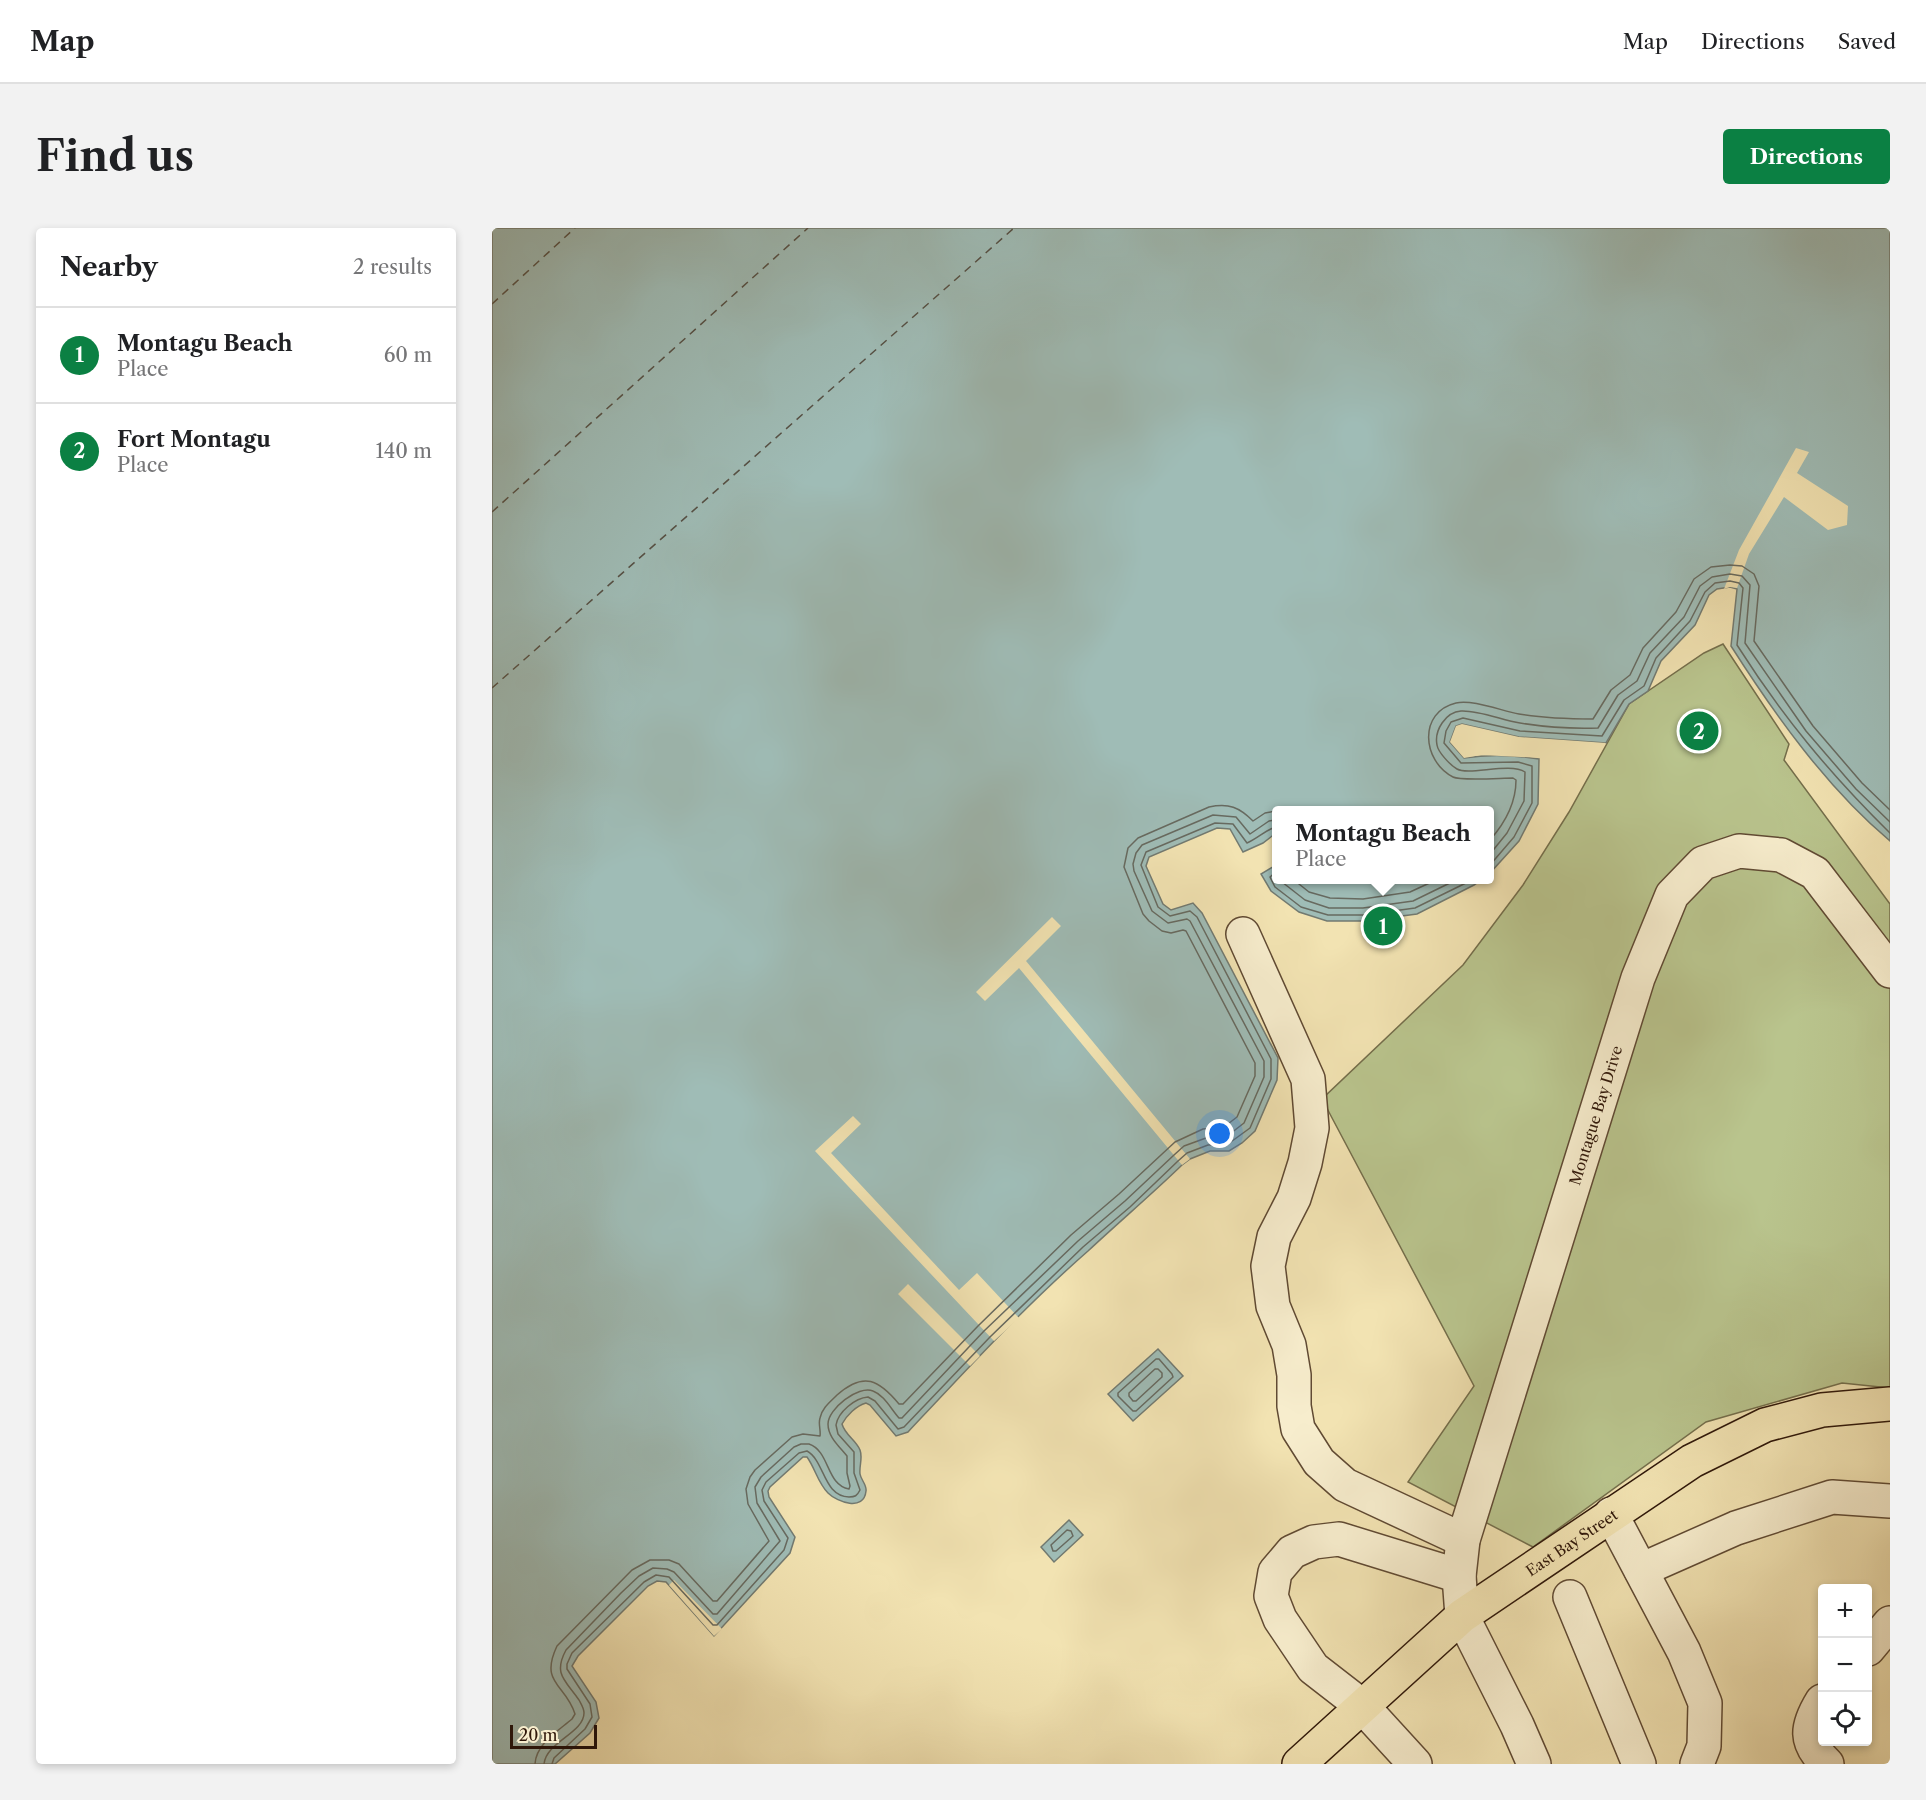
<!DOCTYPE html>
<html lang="en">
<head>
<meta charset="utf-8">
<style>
  :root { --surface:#fff; --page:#f2f2f2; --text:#202124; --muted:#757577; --line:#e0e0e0; --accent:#0b8043 }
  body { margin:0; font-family:"Libre Caslon Text",serif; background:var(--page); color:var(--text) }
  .controls { position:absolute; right:18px; bottom:18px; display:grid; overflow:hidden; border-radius:6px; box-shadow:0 3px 9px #0003 }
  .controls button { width:54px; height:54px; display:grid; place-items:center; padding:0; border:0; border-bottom:2px solid var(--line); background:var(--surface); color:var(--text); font:30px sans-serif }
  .scale { position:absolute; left:18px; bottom:15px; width:87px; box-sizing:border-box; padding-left:6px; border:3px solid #2f1709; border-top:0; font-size:16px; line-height:21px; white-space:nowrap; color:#2f1709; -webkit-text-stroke:4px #f7edcd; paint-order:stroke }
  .you { position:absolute; left:728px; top:906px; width:21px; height:21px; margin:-15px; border:4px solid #fff; border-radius:50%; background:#1a73e8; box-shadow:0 0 0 9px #1a73e833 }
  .badge { display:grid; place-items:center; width:39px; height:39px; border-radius:50%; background:var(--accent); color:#fff; font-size:20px; font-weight:700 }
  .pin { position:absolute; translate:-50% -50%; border:3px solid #fff; box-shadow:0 2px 6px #0006 }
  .popup { position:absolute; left:780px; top:578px; width:222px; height:78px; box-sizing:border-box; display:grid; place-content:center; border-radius:6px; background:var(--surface); filter:drop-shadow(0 2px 4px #0005); font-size:20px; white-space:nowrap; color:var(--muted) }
  .popup b { font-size:22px; color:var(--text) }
  .popup::after { content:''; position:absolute; left:50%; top:100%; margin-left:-12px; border:12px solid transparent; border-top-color:var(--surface) }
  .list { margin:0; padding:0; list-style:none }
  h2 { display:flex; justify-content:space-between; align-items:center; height:78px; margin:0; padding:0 24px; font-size:26px }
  h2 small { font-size:20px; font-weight:400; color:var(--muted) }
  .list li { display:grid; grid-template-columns:39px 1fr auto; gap:18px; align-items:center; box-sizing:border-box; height:96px; padding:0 24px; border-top:2px solid var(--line) }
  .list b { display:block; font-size:22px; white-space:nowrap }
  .list p { margin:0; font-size:20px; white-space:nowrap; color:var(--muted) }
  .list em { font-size:20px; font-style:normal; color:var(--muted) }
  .icon { flex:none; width:33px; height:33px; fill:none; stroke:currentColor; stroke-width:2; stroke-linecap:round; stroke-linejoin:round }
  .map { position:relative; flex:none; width:1398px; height:1536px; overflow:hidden; border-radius:6px }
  header { display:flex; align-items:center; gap:36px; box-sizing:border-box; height:84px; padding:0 30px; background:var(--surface); border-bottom:2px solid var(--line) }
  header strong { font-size:28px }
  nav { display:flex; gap:33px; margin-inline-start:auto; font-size:21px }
  .intro { display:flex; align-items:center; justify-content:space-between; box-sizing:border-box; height:144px; padding:0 36px }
  h1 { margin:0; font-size:42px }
  .button { padding:15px 27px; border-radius:6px; background:var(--accent); color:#fff; font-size:21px; font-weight:700 }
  main { display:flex; gap:36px; padding:0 36px }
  aside { flex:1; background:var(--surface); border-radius:6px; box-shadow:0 3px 9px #0003 }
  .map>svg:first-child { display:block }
  .green { fill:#b9c48d; stroke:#746e4b; stroke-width:1.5 }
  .water { fill:#9fbcb6; stroke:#727a71; stroke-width:1.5 }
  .pier { fill:#f2e3b2 }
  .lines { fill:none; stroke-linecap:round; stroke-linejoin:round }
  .shore { stroke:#676a60; stroke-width:1.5 }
  .ferry { stroke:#565146; stroke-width:1.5; stroke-dasharray:8 6; stroke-linecap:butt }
  .minor-casing { stroke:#604a33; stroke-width:36 }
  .highway-casing { stroke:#2f1709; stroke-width:36 }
  .minor { stroke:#f7edcd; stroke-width:33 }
  .highway { stroke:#f2e3b2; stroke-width:33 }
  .labels { text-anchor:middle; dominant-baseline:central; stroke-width:5; stroke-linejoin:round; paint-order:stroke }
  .street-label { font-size:15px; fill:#2f1709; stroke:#f7edcd }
</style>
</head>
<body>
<header>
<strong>Map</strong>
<nav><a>Map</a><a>Directions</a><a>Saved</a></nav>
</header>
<div class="intro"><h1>Find us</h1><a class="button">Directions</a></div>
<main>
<aside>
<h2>Nearby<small>2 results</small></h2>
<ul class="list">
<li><span class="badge">1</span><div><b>Montagu Beach</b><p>Place</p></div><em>60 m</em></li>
<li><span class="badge">2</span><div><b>Fort Montagu</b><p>Place</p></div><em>140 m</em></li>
</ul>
</aside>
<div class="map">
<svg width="1398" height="1536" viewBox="0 0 1398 1536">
  <rect width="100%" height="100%" fill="#f2e3b2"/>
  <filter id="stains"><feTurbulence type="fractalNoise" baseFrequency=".00333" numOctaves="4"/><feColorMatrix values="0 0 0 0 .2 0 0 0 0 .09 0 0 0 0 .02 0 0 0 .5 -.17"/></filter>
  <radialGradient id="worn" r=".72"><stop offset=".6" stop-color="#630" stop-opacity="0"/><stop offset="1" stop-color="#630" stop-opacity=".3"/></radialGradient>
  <path class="green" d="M 1231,416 L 1297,516 L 1292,532 L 1398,676 L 1398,1160 L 1350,1155 L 1214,1194 L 1041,1319 L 916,1254 L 982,1158 L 830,871 L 971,737 L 1031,657 L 1077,584 L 1137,476 L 1212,425 Z"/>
  <path class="water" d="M 0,0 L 1398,0 L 1398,613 C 1335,560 1283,487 1239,418 L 1245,361 L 1238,359 L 1225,361 L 1217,367 L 1203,397 L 1169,433 L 1156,463 L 1137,476 L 1114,515 L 1027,509 L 970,496 L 964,498 L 958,514 L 972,530 C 997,526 1022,527 1047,531 L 1046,576 L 1027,613 L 998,645 L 998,582 L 784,582 L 784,605 L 771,615 L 751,624 L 738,601 L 725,600 L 657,629 L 654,638 L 671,676 L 679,682 L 701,675 L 710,685 L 786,830 L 785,852 L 763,903 L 750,915 L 737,923 L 718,923 L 698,931 L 690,937 C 659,967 627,994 596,1023 C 532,1079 474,1142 416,1204 L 404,1208 L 378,1177 L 374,1175 C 364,1178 355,1187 350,1196 C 353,1207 364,1212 368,1222 C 371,1230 367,1238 368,1246 C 369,1252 375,1257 374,1263 C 372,1284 345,1274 336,1265 C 326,1255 323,1240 315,1229 L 311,1229 L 278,1259 L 276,1263 L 277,1269 L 303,1309 L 298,1325 L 222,1408 L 174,1354 L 165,1353 L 156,1358 L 86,1428 L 80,1438 L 104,1474 L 107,1490 L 98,1505 L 63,1536 L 0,1536 Z
    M 784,637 L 784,652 L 989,652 L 982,657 L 925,686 L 872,693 L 835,693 L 807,684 L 779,663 L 769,646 Z
    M 666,1121 L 691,1148 L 641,1193 L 616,1166 Z
    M 577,1292 L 591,1307 L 562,1334 L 549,1319 Z"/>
  <path class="pier" d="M 1304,220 L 1317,224 L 1305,245 L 1356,278 L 1355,297 L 1336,302 L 1292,269 L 1257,326 L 1245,360 L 1238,359 L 1232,361 L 1247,322 Z
    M 970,496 L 1027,509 L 1114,515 L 1112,518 L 1026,512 L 970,499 L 966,501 L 961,513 L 973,526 L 988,524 L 1027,525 L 1047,528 L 1050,530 L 989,527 L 972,530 L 958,514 L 964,498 Z
    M 560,689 L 569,698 L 534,733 L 698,931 L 690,937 L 527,740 L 493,773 L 484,764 Z
    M 361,888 L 369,896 L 339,925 L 467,1062 L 485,1045 L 527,1090 L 502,1113 L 323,923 Z
    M 416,1056 L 488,1128 L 478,1138 L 406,1066 Z
    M 182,1352 L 230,1401 L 222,1408 L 177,1357 Z"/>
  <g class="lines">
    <path class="shore" d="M 998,612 C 1013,595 1024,576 1024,552 L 1021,550 C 1009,550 969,553 961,549 C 930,533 926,484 964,475 C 980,471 1010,483 1027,486 C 1050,490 1078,491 1101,491 L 1119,462 L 1138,447 L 1151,420 L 1184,384 L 1202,351 L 1219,339 L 1238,337 L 1250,338 L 1262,346 L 1267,358 L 1262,413 L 1321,498 L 1370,555 L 1398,582
      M 998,626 L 1015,605 L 1032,573 L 1033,544 C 1018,534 977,548 965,541 C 958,537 946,524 945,517 C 942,502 954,484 969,483 C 986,482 1010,492 1028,495 C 1053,499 1081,501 1106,500 L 1126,467 L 1145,453 L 1158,425 L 1192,389 L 1208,358 L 1220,349 L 1238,346 L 1250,348 L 1258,357 L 1253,415 L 1314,503 L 1364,561 L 1398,594
      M 998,637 L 1022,609 L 1040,575 L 1040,538 L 1026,534 L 969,535 L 952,515 L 954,503 L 959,494 L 971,490 L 1028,503 L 1110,508 L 1132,472 L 1152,458 L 1164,430 L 1198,393 L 1213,364 L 1223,355 L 1238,353 L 1247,355 L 1251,360 L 1245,417 C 1290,488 1338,546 1398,605
      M 784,644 L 778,649 L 783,659 L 809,679 L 836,687 L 872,687 L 923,680 L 980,652
      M 789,652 L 790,654 L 813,672 L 837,680 L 871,680 L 921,673 L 964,652
      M 802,652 L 817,664 L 838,670 L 871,671 L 918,664 L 944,652
      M 664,1131 L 667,1131 L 680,1146 L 681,1149 L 644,1183 L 641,1183 L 626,1168 L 626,1165 Z
      M 663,1141 L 666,1141 L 670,1145 L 670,1149 L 644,1173 L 641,1173 L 637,1168 L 637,1165 Z
      M 575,1302 L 579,1303 L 581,1308 L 564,1323 L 561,1323 L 559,1317 Z
      M 43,1536 C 44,1516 66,1503 80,1491 L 83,1486 C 74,1456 47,1456 65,1418 L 140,1342 L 158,1332 L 177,1332 L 187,1336 L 221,1373 L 225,1373 L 277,1313 L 256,1276 L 254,1261 L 258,1249 L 263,1242 L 300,1209 L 311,1206 L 328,1208 C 329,1202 326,1196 328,1190 C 330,1180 338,1174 345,1167 C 372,1143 387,1152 407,1176 L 411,1176 L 486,1098 L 579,1007 L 627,966 L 683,914 L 711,901 L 732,899 L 745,889 L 763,848 L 763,835 L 694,703 L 691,702 L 679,705 L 670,703 L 657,693 L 651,686 L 632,639 L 636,620 L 646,610 L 717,579 C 737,575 747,579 761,593 L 773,585 L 784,583
      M 52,1536 C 54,1514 92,1505 92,1485 C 92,1480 89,1476 87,1472 C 73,1452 61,1446 74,1422 L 129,1365 L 147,1348 L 161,1340 L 175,1341 L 182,1344 L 221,1386 L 225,1386 L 288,1313 L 265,1275 L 263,1259 L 269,1249 L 302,1219 L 309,1216 L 317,1216 C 338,1223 334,1257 357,1261 L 358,1258 L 355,1245 L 355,1228 C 347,1218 336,1209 336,1196 C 336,1181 366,1157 381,1163 C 392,1167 399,1181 407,1190 L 410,1190 L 492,1103 L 586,1013 L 633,973 L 682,927 L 692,918 L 714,910 L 734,909 L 752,895 L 772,849 L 772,833 L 698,693 L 695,691 L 676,695 L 660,683 L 642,643 L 641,636 L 644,625 L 650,617 L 721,587 L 744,589 L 758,606 L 777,593 L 784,592
      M 60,1536 L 62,1530 L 93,1501 L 100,1489 L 98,1476 L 75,1441 L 75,1436 L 80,1425 L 152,1354 L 164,1347 L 177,1349 L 221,1397 L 225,1397 L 292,1322 L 296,1310 L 272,1273 L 270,1262 L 274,1254 L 307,1225 L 315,1223 C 333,1233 331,1268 357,1269 C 363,1269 365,1268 368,1262 L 362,1245 L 362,1224 L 346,1206 L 344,1197 C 346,1184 363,1170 376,1169 L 383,1173 L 406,1201 L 412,1199 L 498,1109 L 591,1019 L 638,979 L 686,933 L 695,925 L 716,917 L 736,916 L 758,900 L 779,851 L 779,831 L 705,689 L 698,683 L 678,688 L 666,679 L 649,637 L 654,624 L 723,595 L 741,596 L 755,615 C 765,611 775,601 784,599"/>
    <path class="ferry" d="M 0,76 L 83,0
      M 0,284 L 316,0
      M 0,460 L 522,0"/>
    <g class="minor-casing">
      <g id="minor">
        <path d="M 751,706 L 816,851 L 820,900 L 813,935 L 802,970 L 782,1009 L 776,1038 L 781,1078 L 797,1117 L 802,1147 L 802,1178 L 806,1201 L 827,1234 L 853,1257 L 971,1312"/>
        <path d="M 1119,1286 L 1192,1424 L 1213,1475 L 1212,1518 L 1205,1536"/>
        <path d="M 1149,1342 L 1244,1300 L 1340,1269 L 1398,1273"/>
        <path d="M 1078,1369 L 1147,1536"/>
        <path d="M 1376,1421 L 1398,1395"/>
        <path d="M 1330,1473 C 1314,1499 1312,1514 1335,1536"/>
        <path d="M 923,1536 L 870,1478 L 821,1440 L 788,1391 L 779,1368 L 783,1344 L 800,1324 L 822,1314 L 847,1311 L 967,1348"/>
        <path id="s1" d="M 1042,1536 L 1025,1497 L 970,1388 L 967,1348 L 971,1312 L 1146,750 L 1180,667 L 1211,635 L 1247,623 L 1289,627 L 1323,645 L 1398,743"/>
      </g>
    </g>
    <g class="highway-casing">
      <g id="highway">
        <path id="s2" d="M 807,1536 L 970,1388 L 1200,1233 L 1273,1197 L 1330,1182 L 1398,1176"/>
      </g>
    </g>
    <use href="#minor" class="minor"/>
    <use href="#highway" class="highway"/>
  </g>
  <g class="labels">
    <g class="street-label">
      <text stroke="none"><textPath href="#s1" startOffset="686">Montague Bay Drive</textPath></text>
      <text stroke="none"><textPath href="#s2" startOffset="352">East Bay Street</textPath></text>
    </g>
  </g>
  <rect width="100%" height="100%" filter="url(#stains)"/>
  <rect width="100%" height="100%" fill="url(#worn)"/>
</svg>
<div class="controls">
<button>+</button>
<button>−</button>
<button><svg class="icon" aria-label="locate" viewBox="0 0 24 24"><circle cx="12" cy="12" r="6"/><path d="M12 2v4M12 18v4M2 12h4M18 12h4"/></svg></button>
</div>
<div class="scale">20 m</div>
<div class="you"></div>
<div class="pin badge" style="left:891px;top:698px">1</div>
<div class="popup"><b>Montagu Beach</b>Place</div>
<div class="pin badge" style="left:1207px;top:503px">2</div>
</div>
</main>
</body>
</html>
